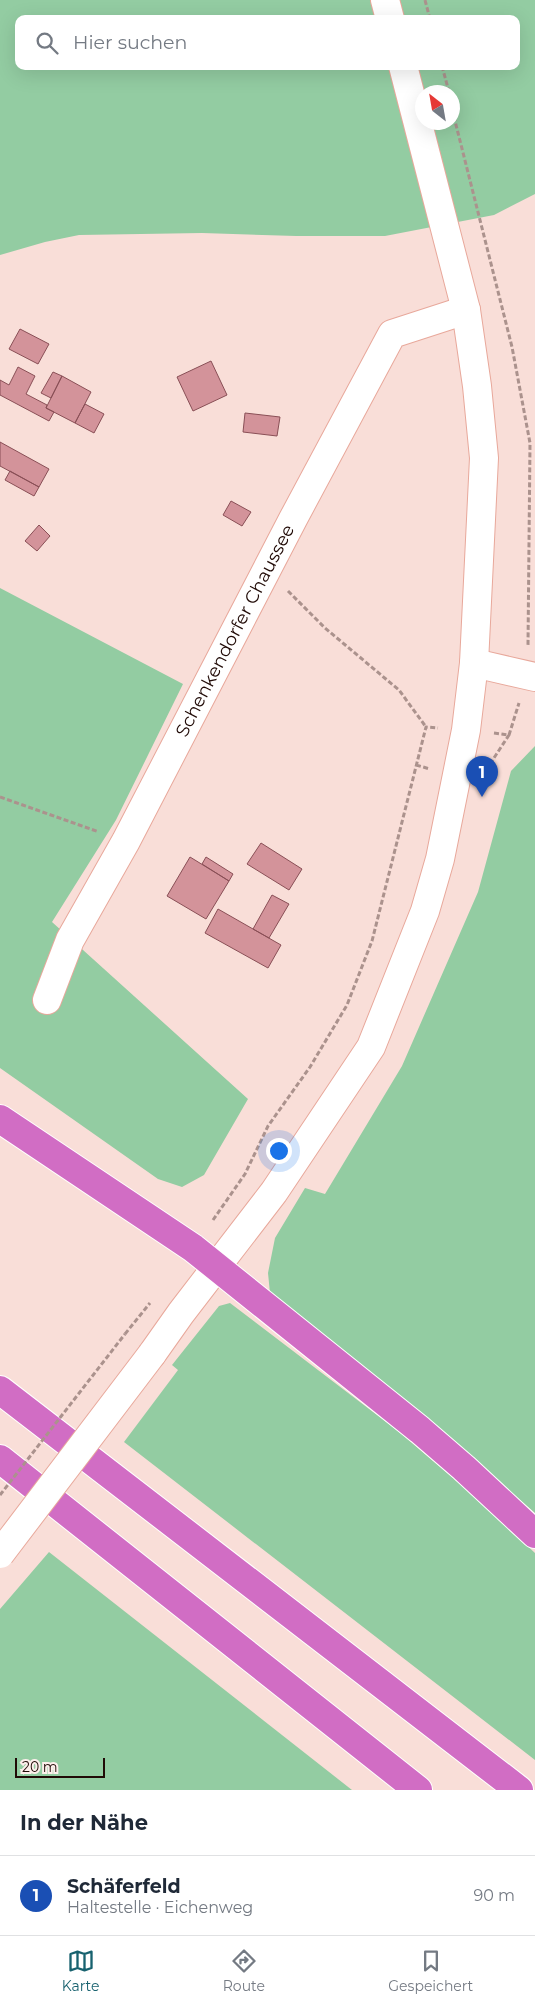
<!DOCTYPE html>
<html lang="de">
<head>
<meta charset="utf-8">
<style>
  :root { --surface:#fff; --page:#f2f2f3; --text:#1f2937; --muted:#747a83; --line:#e0e1e3; --accent:#18626f }
  body { margin:0; font-family:Montserrat,sans-serif; background:var(--page); color:var(--text) }
  .compass { position:absolute; left:415px; top:85px; width:45px; height:45px; border-radius:50%; background:var(--surface); box-shadow:0 5px 20px #0002; rotate:329deg }
  .scale { position:absolute; left:15px; bottom:12px; width:90px; box-sizing:border-box; padding-left:5px; border:2px solid #200a06; border-top:0; font-size:14px; line-height:18px; white-space:nowrap; color:#200a06; -webkit-text-stroke:4px #fdefec; paint-order:stroke }
  .you { position:absolute; left:278px; top:1150px; width:18px; height:18px; margin:-12px; border:4px solid #fff; border-radius:50%; background:#1a73e8; box-shadow:0 0 0 8px #1a73e833 }
  .badge { display:grid; place-items:center; width:32px; height:32px; border-radius:50%; background:var(--accent); color:#fff; font-size:16px; font-weight:700 }
  .pin { position:absolute; translate:-50% -41px; filter:drop-shadow(0 1px 2px #0008) }
  .pin::after { content:''; position:absolute; top:26px; width:18px; height:15px; background:inherit; clip-path:polygon(0 0,100% 0,50% 100%) }
  .list { margin:0; padding:0; list-style:none }
  h2 { display:flex; justify-content:space-between; align-items:center; height:65px; margin:0; padding:0 20px; font-size:21px }
  h2 small { font-size:16px; font-weight:400; color:var(--muted) }
  .list li { display:grid; grid-template-columns:32px 1fr auto; gap:15px; align-items:center; box-sizing:border-box; height:80px; padding:0 20px; border-top:1px solid var(--line) }
  .list b { display:block; font-size:19px; white-space:nowrap }
  .list p { margin:0; font-size:16px; white-space:nowrap; color:var(--muted) }
  .list em { font-size:16px; font-style:normal; color:var(--muted) }
  .icon { flex:none; width:28px; height:28px; fill:none; stroke:currentColor; stroke-width:2; stroke-linecap:round; stroke-linejoin:round }
  .map { position:relative; flex:none; width:535px; height:1790px; overflow:hidden }
  .search { position:absolute; background:var(--surface); box-shadow:0 5px 20px #0002; left:15px; right:15px; top:15px; height:55px; display:flex; align-items:center; gap:12px; box-sizing:border-box; padding:0 18px; border-radius:10px; color:var(--muted); font-size:19px }
  .sheet { height:145px; background:var(--surface) }
  nav { display:flex; justify-content:space-around; align-items:center; box-sizing:border-box; height:70px; border-top:1px solid var(--line); background:var(--surface); font-size:14px; color:var(--muted) }
  nav a { display:grid; justify-items:center; gap:2px }
  nav .on { color:var(--accent) }
  .map>svg:first-child { display:block }
  .green { fill:#93cca2; fill-rule:evenodd }
  .building { fill:#d3939a; stroke:#894f56 }
  .lines { fill:none; stroke-linecap:round; stroke-linejoin:round }
  .minor-casing { stroke:#e8a89b; stroke-width:30 }
  .secondary-casing { stroke:#e8a89b; stroke-width:30 }
  .motorway-casing { stroke:#fff; stroke-width:30 }
  .path { stroke:#ab928d; stroke-width:3; stroke-dasharray:5 2.5; stroke-linecap:butt }
  .minor { stroke:#fff; stroke-width:28 }
  .secondary { stroke:#fff; stroke-width:28 }
  .motorway { stroke:#d16dc4; stroke-width:28 }
  .secondary-bridge-casing { stroke:#e8a89b; stroke-width:30; stroke-linecap:butt }
  .path-bridge { stroke:#ab928d; stroke-width:3; stroke-dasharray:5 2.5; stroke-linecap:butt }
  .secondary-bridge { stroke:#fff; stroke-width:28 }
  .labels { text-anchor:middle; dominant-baseline:central; stroke-width:4; stroke-linejoin:round; paint-order:stroke }
  .street-label { font-size:18px; fill:#200a06; stroke:#fdefec }
</style>
</head>
<body>
<div class="map">
<svg width="535" height="1790" viewBox="0 0 535 1790">
  <rect width="100%" height="100%" fill="#f9ded8"/>
  <path class="green" d="M 0,0 L 535,0 L 535,194 L 494,215 L 385,236 L 296,236 L 202,233 L 79,235 L 45,242 L 0,255 ZM 19,19 L 516,19 L 516,66 L 19,66 ZM 422,92 L 452,92 L 452,122 L 422,122 Z
    M 0,588 L 183,684 L 116,820 L 52,922 L 248,1099 L 204,1175 L 182,1187 L 158,1179 L 0,1068 Z
    M 535,746 L 535,1513 L 467,1454 L 270,1293 L 268,1273 L 275,1238 L 305,1188 L 325,1194 L 402,1066 L 478,892 L 511,771 Z
    M 230,1303 L 398,1431 L 467,1490 L 535,1553 L 535,1760 L 124,1442 L 178,1370 L 172,1365 L 219,1306 Z
    M 49,1552 L 352,1790 L 0,1790 L 0,1609 Z"/>
  <path class="building" d="M 20,329 L 49,344 L 38,364 L 9,349 Z
    M 211,361 L 227,395 L 193,411 L 177,377 Z
    M 18,367 L 35,376 L 26,394 L 47,405 L 46,408 L 54,412 L 49,421 L 0,395 L 0,380 L 9,385 Z
    M 53,372 L 62,376 L 51,398 L 41,393 Z
    M 62,376 L 91,392 L 75,423 L 46,408 Z
    M 85,404 L 104,414 L 94,433 L 75,423 Z
    M 245,413 L 280,417 L 277,436 L 243,432 Z
    M 0,442 L 49,469 L 39,487 L 0,466 Z
    M 10,471 L 39,487 L 34,496 L 5,480 Z
    M 231,501 L 251,512 L 242,526 L 223,515 Z
    M 39,525 L 50,536 L 37,551 L 25,541 Z
    M 261,843 L 302,869 L 289,890 L 247,864 Z
    M 190,857 L 229,881 L 206,919 L 167,896 Z
    M 206,857 L 233,874 L 229,881 L 202,864 Z
    M 272,895 L 289,904 L 269,938 L 253,929 Z
    M 218,909 L 281,945 L 268,968 L 205,933 Z"/>
  <g class="lines">
    <g class="minor-casing">
      <g id="minor">
        <path d="M 474,663 L 535,677"/>
        <path id="s1" d="M 47,1000 L 70,940 L 126,841 L 293,519 L 392,334 L 466,310"/>
      </g>
    </g>
    <g class="secondary-casing">
      <path id="secondary" d="M 385,0 L 390,19
        M 152,1354 L 181,1313 L 274,1192 L 371,1047 L 425,911 L 440,859 L 466,730 L 474,663 L 484,458 L 477,386 L 466,310 L 403,66"/>
    </g>
    <g class="motorway-casing">
      <path id="motorway" d="M 0,1119 L 193,1248 L 420,1430 L 464,1468 L 535,1534
        M 0,1390 L 519,1790
        M 0,1459 L 418,1790"/>
    </g>
    <path class="path" d="M 425,0 L 430,19
      M 442,66 L 449,92
      M 452,109 L 512,347 L 530,443 L 528,645
      M 288,591 L 325,628 L 399,690 L 426,727
      M 494,733 L 509,735 L 519,703
      M 490,764 L 509,735
      M 416,765 L 430,769
      M 0,797 L 99,832
      M 213,1220 L 245,1174 L 268,1126 L 310,1067 L 347,1005 L 372,941 L 426,727 L 438,728
      M 125,1334 L 150,1303"/>
    <use href="#minor" class="minor"/>
    <use href="#secondary" class="secondary"/>
    <use href="#motorway" class="motorway"/>
    <g class="secondary-bridge-casing">
      <path id="secondary-bridge" d="M 0,1554 L 152,1354"/>
    </g>
    <path class="path-bridge" d="M 0,1495 L 125,1334"/>
    <use href="#secondary-bridge" class="secondary-bridge"/>
  </g>
  <g class="labels">
    <g class="street-label">
      <text stroke="none"><textPath href="#s1" startOffset="415">Schenkendorfer Chaussee</textPath></text>
    </g>
  </g>
</svg>
<svg class="compass" viewBox="-18 -18 36 36"><path d="M0-13l5 13h-10z" fill="#e53935"/><path d="M0 13l5-13h-10z" fill="#747a83"/></svg>
<div class="scale">20 m</div>
<div class="you"></div>
<div class="pin badge" style="left:482px;top:797px;background:#1a4fb4">1</div>
<div class="search"><svg class="icon" aria-label="search" viewBox="0 0 24 24"><circle cx="10" cy="10" r="6"/><path d="M15 15l6 6"/></svg>Hier suchen</div>
</div>
<section class="sheet">
<h2>In der Nähe<small></small></h2>
<ul class="list">
<li><span class="badge" style="background:#1a4fb4">1</span><div><b>Schäferfeld</b><p>Haltestelle · Eichenweg</p></div><em>90 m</em></li>
</ul>
</section>
<nav>
<a class="on"><svg class="icon" aria-label="map" viewBox="0 0 24 24"><path d="M3 6l6-2 6 2 6-2v14l-6 2-6-2-6 2zM9 4v14M15 6v14"/></svg>Karte</a>
<a><svg class="icon" aria-label="directions" viewBox="0 0 24 24"><path d="M12 3l9 9-9 9-9-9zM9 14v-3h6M13 9l2 2-2 2"/></svg>Route</a>
<a><svg class="icon" aria-label="saved" viewBox="0 0 24 24"><path d="M7 4h10v16l-5-4-5 4z"/></svg>Gespeichert</a>
</nav>
</body>
</html>
